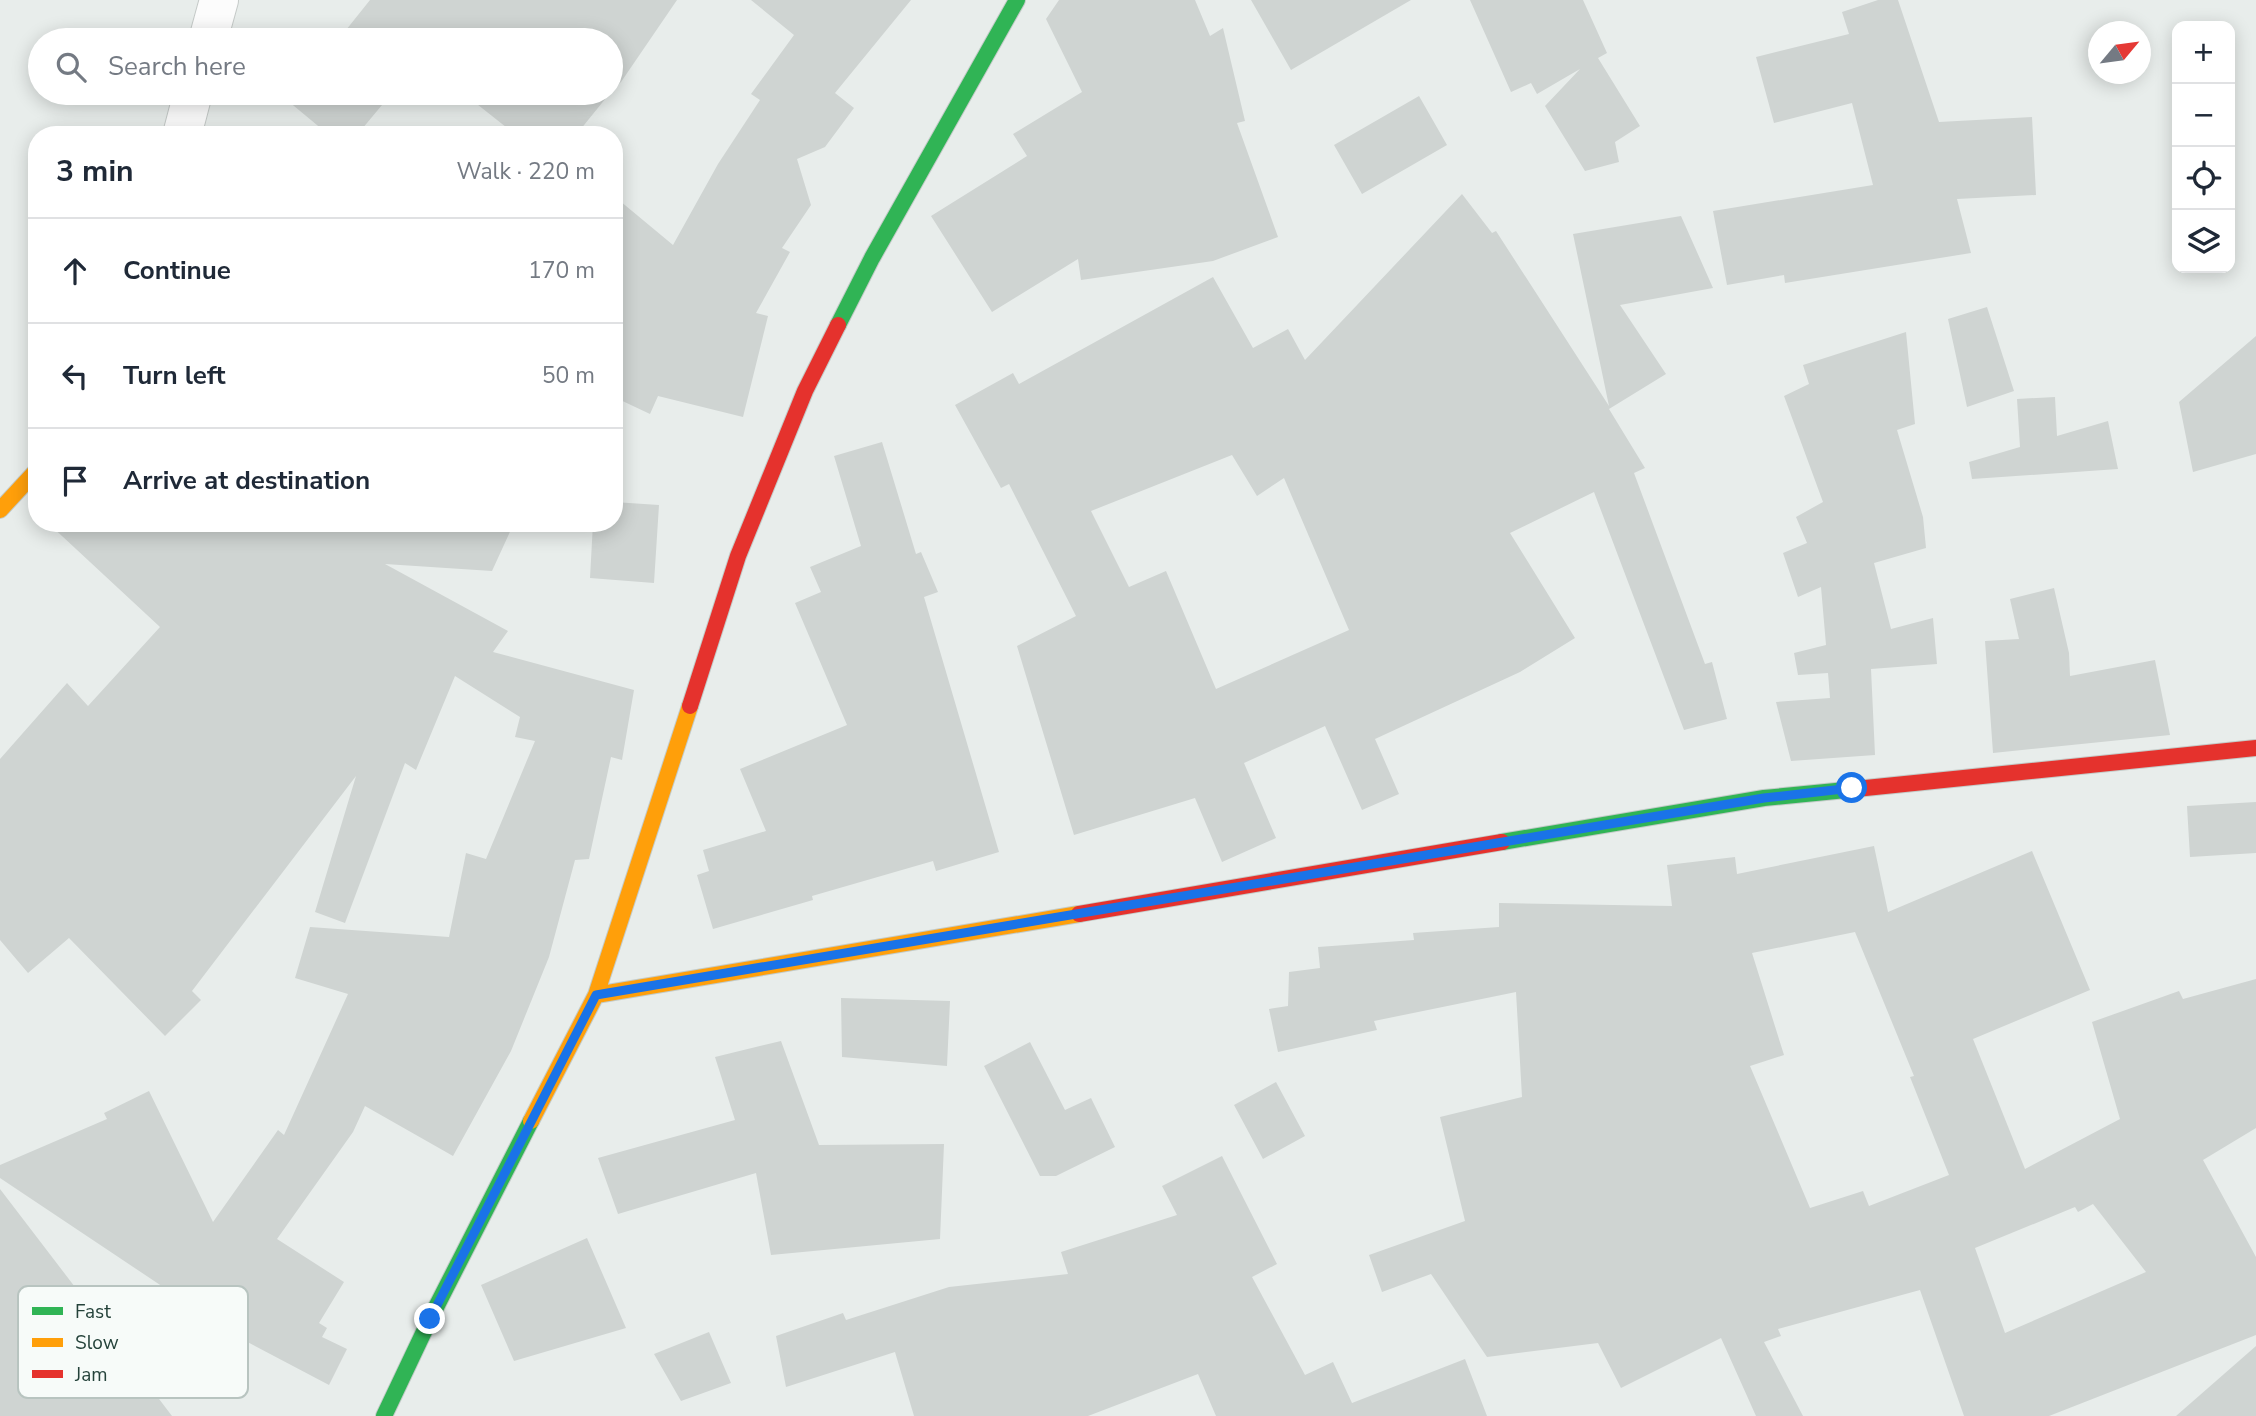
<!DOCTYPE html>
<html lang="en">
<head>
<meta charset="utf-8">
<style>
  :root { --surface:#fff; --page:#f2f2f3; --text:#1f2937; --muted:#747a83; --line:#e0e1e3 }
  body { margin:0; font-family:"Nunito Sans",sans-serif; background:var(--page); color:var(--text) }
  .controls { position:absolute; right:21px; top:21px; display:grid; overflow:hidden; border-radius:14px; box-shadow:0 4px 18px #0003 }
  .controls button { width:63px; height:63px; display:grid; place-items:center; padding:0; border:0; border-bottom:2px solid var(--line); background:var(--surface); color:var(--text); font:35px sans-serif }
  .compass { position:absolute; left:2088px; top:21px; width:63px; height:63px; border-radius:50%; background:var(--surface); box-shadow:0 4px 18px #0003; rotate:61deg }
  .stop { position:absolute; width:21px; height:21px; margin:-16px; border:5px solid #1a73e8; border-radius:50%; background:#fff }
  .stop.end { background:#1a73e8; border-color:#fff; box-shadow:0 2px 7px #0008 }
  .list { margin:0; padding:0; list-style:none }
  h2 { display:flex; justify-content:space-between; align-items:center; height:91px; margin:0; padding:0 28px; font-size:30px }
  h2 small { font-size:23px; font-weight:400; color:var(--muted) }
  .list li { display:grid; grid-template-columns:46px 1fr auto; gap:21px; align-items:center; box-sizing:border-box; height:105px; padding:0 28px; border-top:2px solid var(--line) }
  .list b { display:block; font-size:26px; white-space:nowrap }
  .list em { font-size:23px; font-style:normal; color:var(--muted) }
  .icon { flex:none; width:38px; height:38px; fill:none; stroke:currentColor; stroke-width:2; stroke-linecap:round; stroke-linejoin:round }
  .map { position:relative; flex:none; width:2256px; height:1416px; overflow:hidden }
  .search { position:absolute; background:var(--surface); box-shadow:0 4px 18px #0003; left:28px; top:28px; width:595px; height:77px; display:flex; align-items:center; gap:18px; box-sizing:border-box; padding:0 24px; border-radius:38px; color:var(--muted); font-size:26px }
  .panel { position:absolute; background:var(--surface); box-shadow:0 4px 18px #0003; left:28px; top:126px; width:595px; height:406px; border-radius:28px }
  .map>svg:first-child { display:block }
  .building { fill:#cfd4d2; fill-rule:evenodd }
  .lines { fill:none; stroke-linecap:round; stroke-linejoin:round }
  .street-casing { stroke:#c5cac8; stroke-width:40 }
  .fast-casing { stroke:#c3cbc8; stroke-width:18 }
  .slow-casing { stroke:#c3cbc8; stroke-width:18 }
  .jam-casing { stroke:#c3cbc8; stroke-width:18 }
  .street { stroke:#fcfcfc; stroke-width:38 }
  .fast { stroke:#30b455; stroke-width:16 }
  .slow { stroke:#ff9f0a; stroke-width:16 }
  .jam { stroke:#e5322d; stroke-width:16 }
  .route { stroke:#1a73e8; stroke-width:9 }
  .key { fill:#f7fbf9; stroke:#b8c4c0; stroke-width:2 }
  .key-label { font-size:19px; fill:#24423a }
</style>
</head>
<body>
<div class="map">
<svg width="2256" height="1416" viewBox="0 0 2256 1416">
  <rect width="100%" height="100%" fill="#e8edeb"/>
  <path class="building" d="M 370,0 L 677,0 L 621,82 L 611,91 L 611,40 L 338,40 Z
    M 751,0 L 911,0 L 835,93 L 854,108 L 825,147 L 797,159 L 811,205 L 782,248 L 790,252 L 756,313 L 768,316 L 743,417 L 658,396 L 650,414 L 614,397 L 614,196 L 673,245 L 718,164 L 760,100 L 751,94 L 794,35 Z
    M 1059,0 L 1195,0 L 1210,36 L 1223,28 L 1245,121 L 1237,123 L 1278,237 L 1213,261 L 1081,280 L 1078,259 L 992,312 L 931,216 L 1027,156 L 1013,134 L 1082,92 L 1046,19 Z
    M 1251,0 L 1411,0 L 1291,70 Z
    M 1470,0 L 1583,0 L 1607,53 L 1598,58 L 1640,126 L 1615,142 L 1619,162 L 1585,171 L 1545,106 L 1580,69 L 1537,94 L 1531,83 L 1511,92 Z
    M 1878,0 L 1898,0 L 1939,122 L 2032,117 L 2036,195 L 1957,199 L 1971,253 L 1785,283 L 1784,275 L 1727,285 L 1713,211 L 1873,185 L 1852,103 L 1774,123 L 1756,57 L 1849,34 L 1842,12 Z
    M 295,93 L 392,93 L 357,135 L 329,135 L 288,101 Z
    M 463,93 L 610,93 L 576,135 L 516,135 Z
    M 1419,96 L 1447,145 L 1362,194 L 1334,145 Z
    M 1462,194 L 1492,233 L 1496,231 L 1609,406 L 1573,234 L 1681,216 L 1713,288 L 1620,305 L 1666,374 L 1609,409 L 1645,468 L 1634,473 L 1705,664 L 1712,662 L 1727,719 L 1684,730 L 1594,492 L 1510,533 L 1575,638 L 1520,672 L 1375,739 L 1399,794 L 1362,810 L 1325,726 L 1244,763 L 1276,838 L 1222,862 L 1195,798 L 1074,835 L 1017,646 L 1076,616 L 1009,484 L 1001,488 L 955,405 L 1013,373 L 1019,384 L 1213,277 L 1253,348 L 1288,329 L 1305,360 ZM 1232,455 L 1257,496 L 1284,478 L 1349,630 L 1216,689 L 1166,571 L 1129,587 L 1091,511 Z
    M 1987,307 L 2014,391 L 1967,407 L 1948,319 Z
    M 1906,332 L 1915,424 L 1897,430 L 1923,517 L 1926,548 L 1874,563 L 1891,629 L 1933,618 L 1937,664 L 1871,669 L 1875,755 L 1791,761 L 1776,702 L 1830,698 L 1828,673 L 1798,675 L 1794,653 L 1826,645 L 1821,587 L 1798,597 L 1783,553 L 1807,543 L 1796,517 L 1823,502 L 1784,396 L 1809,384 L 1803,365 Z
    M 2256,336 L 2256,454 L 2193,472 L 2179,402 Z
    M 2055,397 L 2057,436 L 2108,421 L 2118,469 L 1972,479 L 1969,462 L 2020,447 L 2017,399 Z
    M 882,442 L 916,554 L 921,552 L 938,592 L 924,597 L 999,852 L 936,871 L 933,861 L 812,896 L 813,900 L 713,929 L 697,875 L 709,871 L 703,850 L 766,831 L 740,769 L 847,725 L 795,603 L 821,592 L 810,567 L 861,546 L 834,456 Z
    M 614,502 L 659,505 L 654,583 L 590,578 L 593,523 L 614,523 Z
    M 48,523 L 514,523 L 492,571 L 385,564 L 508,631 L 493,652 L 634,690 L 622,760 L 611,757 L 589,859 L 575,860 L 549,957 L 511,1051 L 453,1156 L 365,1106 L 353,1132 L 277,1239 L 344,1282 L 319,1323 L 327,1328 L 322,1337 L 347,1349 L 329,1385 L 238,1337 L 0,1178 L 0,1165 L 107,1119 L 104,1113 L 149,1091 L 213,1222 L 278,1130 L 284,1135 L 348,994 L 295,978 L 310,927 L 449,937 L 466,853 L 486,859 L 535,741 L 515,737 L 520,717 L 455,676 L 416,770 L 405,763 L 345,923 L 315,912 L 356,776 L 192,991 L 201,1000 L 165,1036 L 69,938 L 28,973 L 0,940 L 0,759 L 67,683 L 88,706 L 160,627 Z
    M 2054,588 L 2069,653 L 2070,676 L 2155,660 L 2170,735 L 1993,753 L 1985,641 L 2019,639 L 2010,599 Z
    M 2256,802 L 2256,853 L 2190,857 L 2187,806 Z
    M 1874,846 L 1888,912 L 2032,851 L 2090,990 L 1973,1039 L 2025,1169 L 2120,1119 L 2092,1022 L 2179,991 L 2183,999 L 2256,979 L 2256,1128 L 2203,1160 L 2256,1257 L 2256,1335 L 2049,1416 L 1964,1416 L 1920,1290 L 1778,1329 L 1781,1336 L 1764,1342 L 1803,1416 L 1756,1416 L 1721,1338 L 1621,1388 L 1598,1343 L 1487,1357 L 1431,1274 L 1382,1292 L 1369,1255 L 1465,1221 L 1440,1117 L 1522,1097 L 1516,992 L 1374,1021 L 1377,1030 L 1278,1052 L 1269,1009 L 1288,1006 L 1289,972 L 1320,968 L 1318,947 L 1414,940 L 1413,933 L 1499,927 L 1499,903 L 1672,906 L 1667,865 L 1735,857 L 1737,874 ZM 1855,932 L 1914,1076 L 1910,1077 L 1949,1175 L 1869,1206 L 1863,1191 L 1810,1208 L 1750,1066 L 1784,1055 L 1752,953 ZM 2093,1204 L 2146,1272 L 2005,1333 L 1975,1248 L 2075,1207 L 2078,1212 Z
    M 841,998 L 950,1001 L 947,1066 L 842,1057 Z
    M 781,1041 L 819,1145 L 944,1144 L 940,1239 L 771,1255 L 756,1173 L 618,1214 L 598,1158 L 735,1120 L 715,1057 Z
    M 1030,1042 L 1065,1110 L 1091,1098 L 1115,1147 L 1056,1176 L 1040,1176 L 984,1066 Z
    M 1276,1082 L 1305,1136 L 1263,1159 L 1234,1105 Z
    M 1222,1156 L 1277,1264 L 1252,1277 L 1305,1375 L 1333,1362 L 1352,1403 L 1465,1359 L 1487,1416 L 1216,1416 L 1198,1374 L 1088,1416 L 914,1416 L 895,1352 L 786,1387 L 776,1336 L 843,1313 L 846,1320 L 949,1287 L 1068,1274 L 1061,1252 L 1177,1215 L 1162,1186 Z
    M 0,1189 L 78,1291 L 40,1311 L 86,1398 L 137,1370 L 172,1416 L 0,1416 Z
    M 587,1238 L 626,1328 L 514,1361 L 481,1285 Z
    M 709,1332 L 731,1383 L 681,1401 L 654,1354 Z
    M 2256,1346 L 2256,1416 L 2176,1416 Z"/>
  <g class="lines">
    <g class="street-casing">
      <path id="street" d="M 208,40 L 219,0
        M 182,135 L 193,93"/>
    </g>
    <g class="fast-casing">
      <path id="fast" d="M 838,325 L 872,258 L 1017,0
        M 1502,842 L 1764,798 L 1846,790
        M 384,1416 L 430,1319 L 531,1121"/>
    </g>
    <g class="slow-casing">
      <path id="slow" d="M 0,510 L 37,470
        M 596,995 L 1079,914
        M 531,1121 L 596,995 L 690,706"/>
    </g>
    <g class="jam-casing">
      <path id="jam" d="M 690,706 L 738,556 L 805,391 L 838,325
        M 1846,790 L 2256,748
        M 1079,914 L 1502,842"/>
    </g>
    <use href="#street" class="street"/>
    <use href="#fast" class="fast"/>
    <use href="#slow" class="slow"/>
    <use href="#jam" class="jam"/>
  </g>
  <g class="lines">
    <path class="route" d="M 430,1319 L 596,995 L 1764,798 L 1852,788"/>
  </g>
  <rect x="18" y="1286" width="230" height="112" rx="10" class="key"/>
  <rect x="32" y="1307" width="31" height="8" fill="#30b455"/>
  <rect x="32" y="1338" width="31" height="9" fill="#ff9f0a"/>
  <rect x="32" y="1370" width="31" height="8" fill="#e5322d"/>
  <g class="key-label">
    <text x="75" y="1318">Fast</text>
    <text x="75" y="1349">Slow</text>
    <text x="75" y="1381">Jam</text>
  </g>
</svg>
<div class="controls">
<button>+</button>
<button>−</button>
<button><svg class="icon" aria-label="locate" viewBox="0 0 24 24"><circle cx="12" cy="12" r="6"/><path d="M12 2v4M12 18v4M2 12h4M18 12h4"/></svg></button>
<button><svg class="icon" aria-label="layers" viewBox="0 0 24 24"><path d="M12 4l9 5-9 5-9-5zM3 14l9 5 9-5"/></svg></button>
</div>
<svg class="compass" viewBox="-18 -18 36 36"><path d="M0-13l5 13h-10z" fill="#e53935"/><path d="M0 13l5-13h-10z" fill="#747a83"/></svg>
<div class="stop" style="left:1852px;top:788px"></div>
<div class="stop end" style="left:430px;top:1319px"></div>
<div class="search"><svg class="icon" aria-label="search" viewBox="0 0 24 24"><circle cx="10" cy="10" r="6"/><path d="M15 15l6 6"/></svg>Search here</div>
<section class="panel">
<h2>3 min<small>Walk · 220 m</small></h2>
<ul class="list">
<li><svg class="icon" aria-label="ahead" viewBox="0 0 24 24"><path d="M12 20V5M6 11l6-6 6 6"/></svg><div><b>Continue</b></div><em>170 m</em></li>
<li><svg class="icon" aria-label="left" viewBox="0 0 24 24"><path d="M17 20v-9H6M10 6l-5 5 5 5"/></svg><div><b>Turn left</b></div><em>50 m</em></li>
<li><svg class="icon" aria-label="arrive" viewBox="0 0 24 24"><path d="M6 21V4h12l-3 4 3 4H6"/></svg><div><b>Arrive at destination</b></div></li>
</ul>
</section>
</div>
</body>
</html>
